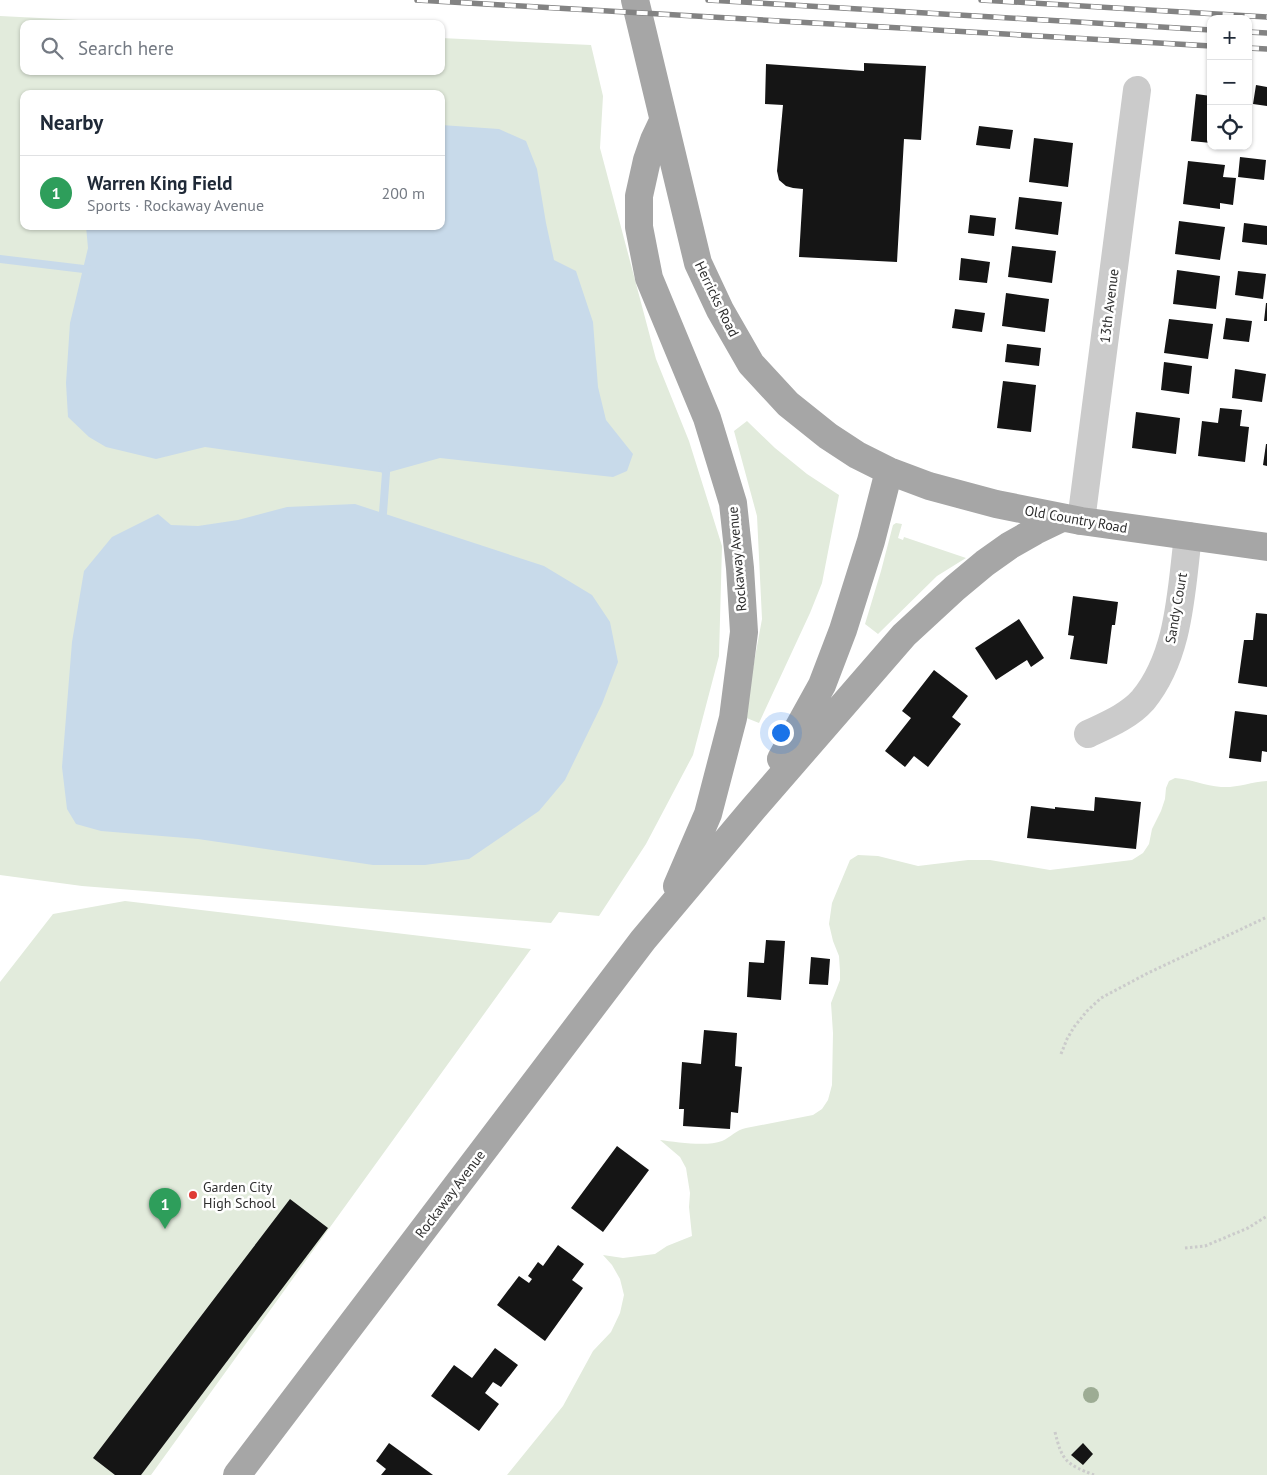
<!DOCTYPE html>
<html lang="en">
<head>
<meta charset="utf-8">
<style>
  :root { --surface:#fff; --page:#f2f2f3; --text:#1f2937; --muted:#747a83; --line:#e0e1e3; --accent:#db2777 }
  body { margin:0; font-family:"PT Sans",sans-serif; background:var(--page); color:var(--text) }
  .controls { position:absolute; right:15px; top:15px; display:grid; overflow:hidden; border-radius:10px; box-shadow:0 1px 4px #0004 }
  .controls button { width:45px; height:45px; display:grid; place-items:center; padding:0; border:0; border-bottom:1px solid var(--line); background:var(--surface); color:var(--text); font:25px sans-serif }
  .you { position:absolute; left:780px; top:732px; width:18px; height:18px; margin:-12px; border:4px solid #fff; border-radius:50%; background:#1a73e8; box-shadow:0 0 0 8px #1a73e833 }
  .badge { display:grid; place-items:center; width:32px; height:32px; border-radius:50%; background:var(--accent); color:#fff; font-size:16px; font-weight:700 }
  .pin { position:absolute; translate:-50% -41px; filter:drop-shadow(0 1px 2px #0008) }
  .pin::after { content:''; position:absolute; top:26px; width:18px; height:15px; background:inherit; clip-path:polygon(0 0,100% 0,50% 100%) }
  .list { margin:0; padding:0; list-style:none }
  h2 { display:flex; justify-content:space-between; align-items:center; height:65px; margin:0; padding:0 20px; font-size:21px }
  h2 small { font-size:16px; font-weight:400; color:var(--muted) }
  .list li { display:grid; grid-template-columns:32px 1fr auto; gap:15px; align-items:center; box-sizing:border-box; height:75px; padding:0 20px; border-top:1px solid var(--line) }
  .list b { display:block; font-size:19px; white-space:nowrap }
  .list p { margin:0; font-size:16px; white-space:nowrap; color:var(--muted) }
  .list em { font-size:16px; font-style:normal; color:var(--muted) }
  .icon { flex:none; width:28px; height:28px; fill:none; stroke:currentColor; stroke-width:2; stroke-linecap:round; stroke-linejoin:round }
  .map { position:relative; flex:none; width:1267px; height:1475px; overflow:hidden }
  .search { position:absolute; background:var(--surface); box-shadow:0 1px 4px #0004; left:20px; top:20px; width:425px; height:55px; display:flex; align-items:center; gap:12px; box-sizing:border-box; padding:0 18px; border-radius:10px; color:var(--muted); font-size:19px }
  .panel { position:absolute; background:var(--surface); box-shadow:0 1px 4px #0004; left:20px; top:90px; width:425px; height:140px; border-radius:10px }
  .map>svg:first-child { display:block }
  .green { fill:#e2ebdc; fill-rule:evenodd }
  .water { fill:#c8daea }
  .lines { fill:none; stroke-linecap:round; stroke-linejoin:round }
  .stream { stroke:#c8daea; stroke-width:8 }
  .building { fill:#151515 }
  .path { stroke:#cbcbcb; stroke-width:3; stroke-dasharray:2.5 2.5; stroke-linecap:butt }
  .minor { stroke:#cbcbcb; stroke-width:28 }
  .major { stroke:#a6a6a6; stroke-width:28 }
  .rail-casing { stroke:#838383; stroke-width:5.5 }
  .rail { stroke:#fff; stroke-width:4; stroke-dasharray:11; stroke-linecap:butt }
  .tree { fill:#9dac94 }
  .poi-dot { fill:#df3b35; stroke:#fff; stroke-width:2 }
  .labels { text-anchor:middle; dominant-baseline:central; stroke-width:5; stroke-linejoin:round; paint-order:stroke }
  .street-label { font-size:14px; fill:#2e2e2e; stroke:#fff }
  .poi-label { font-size:14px; fill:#2e2e2e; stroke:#fff; text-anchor:start }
</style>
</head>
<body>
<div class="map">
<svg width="1267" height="1475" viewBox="0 0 1267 1475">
  <rect width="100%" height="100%" fill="#fff"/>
  <path class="green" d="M 0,16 L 158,24 L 24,24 L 24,71 L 441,71 L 441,38 L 591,45 L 603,96 L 600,148 L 656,359 L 689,441 L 722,546 L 719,656 L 693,755 L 646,844 L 599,916 L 559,912 L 551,923 L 82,886 L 0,875 ZM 24,94 L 441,94 L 441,226 L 24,226 Z
    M 747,421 L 775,448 L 807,474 L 839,495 L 822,583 L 810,613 L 759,723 L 744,717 L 762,619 L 757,516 L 734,431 Z
    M 896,523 L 902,524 L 898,538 L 903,540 L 904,537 L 966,558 L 937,576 L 878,634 L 865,624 L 881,571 L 893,525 Z
    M 1175,778 C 1191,779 1205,786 1221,787 C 1237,788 1251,782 1267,781 L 1267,1475 L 507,1475 L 563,1406 L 593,1351 L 611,1332 L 620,1313 L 624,1295 L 620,1279 L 612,1265 L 603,1255 L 623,1258 L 655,1254 L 667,1246 L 692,1236 L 689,1207 L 690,1193 L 686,1168 L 680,1157 L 660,1140 C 676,1142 707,1147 722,1141 C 731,1137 736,1130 746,1128 L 813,1115 L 822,1109 L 828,1100 L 832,1085 L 833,1033 L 831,1003 L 840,980 L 840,971 L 839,956 L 833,941 L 829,924 L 832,903 L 850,860 L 858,855 L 878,856 L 918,866 L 968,860 L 990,860 L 1050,870 L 1132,860 L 1143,853 L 1149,844 L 1152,829 L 1161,811 L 1165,799 L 1166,788 L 1169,781 Z
    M 125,901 L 531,949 L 151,1475 L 0,1475 L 0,982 L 53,914 Z"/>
  <path class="water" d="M 441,125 L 499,129 L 526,141 L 537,169 L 546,223 L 554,260 L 576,271 L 593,322 L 598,387 L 606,420 L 633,454 L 627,471 L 613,477 L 440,458 L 386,473 L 205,447 L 156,459 L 106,447 L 89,437 L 68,417 L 66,383 L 70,323 L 88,248 L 86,226 L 441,226 Z
    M 355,504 L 544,566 L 592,595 L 610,622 L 618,662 L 602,704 L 565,780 L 539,811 L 469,859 L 425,865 L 373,865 L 198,839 L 101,831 L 76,824 L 67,809 L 62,767 L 72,642 L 84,571 L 112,537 L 158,514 L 171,525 L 198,526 L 238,520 L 287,507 Z"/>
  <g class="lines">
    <path class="stream" d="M 0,259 L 92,270
      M 383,464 L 386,473 L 383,513"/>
  </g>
  <path class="building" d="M 864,63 L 926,66 L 921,140 L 904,139 L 897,262 L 799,257 L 803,189 L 793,188 L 786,186 L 779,180 L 777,171 L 783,105 L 765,104 L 766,64 L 864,71 Z
    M 1256,85 L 1267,87 L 1267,106 L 1253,104 Z
    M 1196,94 L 1211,96 L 1211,143 L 1191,141 Z
    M 979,126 L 1013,130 L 1010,149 L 976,145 Z
    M 1034,138 L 1073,143 L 1068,187 L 1029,182 Z
    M 1240,157 L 1266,160 L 1264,180 L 1238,177 Z
    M 1188,161 L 1225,165 L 1223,177 L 1236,178 L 1233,205 L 1220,203 L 1220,209 L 1183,204 Z
    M 1019,197 L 1062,202 L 1058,235 L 1015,229 Z
    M 970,215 L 996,218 L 994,236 L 968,233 Z
    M 1179,221 L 1225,227 L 1220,260 L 1175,254 Z
    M 1244,223 L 1267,226 L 1267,245 L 1242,242 Z
    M 1012,246 L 1056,251 L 1052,283 L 1008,277 Z
    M 961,258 L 990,262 L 987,283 L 959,280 Z
    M 1177,270 L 1220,276 L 1216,309 L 1173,304 Z
    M 1238,271 L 1266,274 L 1263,299 L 1235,295 Z
    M 1006,293 L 1049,299 L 1045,332 L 1002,326 Z
    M 1266,303 L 1267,303 L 1267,321 L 1264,321 Z
    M 955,309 L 985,313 L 982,332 L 952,328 Z
    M 1226,318 L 1252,321 L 1249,342 L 1223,339 Z
    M 1169,319 L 1213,324 L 1208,359 L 1164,353 Z
    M 1007,344 L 1041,348 L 1039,366 L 1005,362 Z
    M 1164,362 L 1192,366 L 1189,394 L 1161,390 Z
    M 1235,369 L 1266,374 L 1262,402 L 1232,398 Z
    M 1003,381 L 1036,385 L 1031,432 L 997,428 Z
    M 1220,408 L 1242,410 L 1240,426 L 1249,427 L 1245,462 L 1198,456 L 1202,421 L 1218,423 Z
    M 1136,412 L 1180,418 L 1176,454 L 1132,448 Z
    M 1266,444 L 1267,444 L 1267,466 L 1263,465 Z
    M 1073,596 L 1118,602 L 1115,625 L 1112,625 L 1107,664 L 1070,659 L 1074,636 L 1068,635 Z
    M 1256,613 L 1267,614 L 1267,687 L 1238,683 L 1244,640 L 1253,640 Z
    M 1019,619 L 1044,658 L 1031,667 L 1027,660 L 996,680 L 975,648 Z
    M 934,670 L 968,696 L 952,717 L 961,724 L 928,767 L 914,756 L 905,767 L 885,751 L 911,718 L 902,711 Z
    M 1235,711 L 1267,715 L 1267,752 L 1262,751 L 1261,762 L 1229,758 Z
    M 1095,797 L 1141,802 L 1136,849 L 1027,838 L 1031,806 L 1055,809 L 1055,807 L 1094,811 Z
    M 766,940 L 785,941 L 781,1000 L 747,997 L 749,962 L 764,963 Z
    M 811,957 L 830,959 L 828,985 L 809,984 Z
    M 704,1030 L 737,1033 L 735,1066 L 742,1067 L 738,1113 L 731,1112 L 730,1129 L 683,1126 L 684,1109 L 679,1109 L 682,1062 L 701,1064 Z
    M 617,1146 L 649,1170 L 603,1232 L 571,1208 Z
    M 290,1199 L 328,1228 L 141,1475 L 115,1475 L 93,1458 Z
    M 558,1245 L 584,1264 L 572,1280 L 583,1288 L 545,1341 L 497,1305 L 519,1276 L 529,1283 L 532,1279 L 528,1276 L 538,1262 L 543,1266 Z
    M 495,1348 L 518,1365 L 501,1387 L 493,1382 L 485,1393 L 499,1404 L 479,1431 L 431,1396 L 454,1365 L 472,1378 Z
    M 389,1443 L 433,1475 L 381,1475 L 386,1469 L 376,1461 Z
    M 1083,1443 L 1093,1454 L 1083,1465 L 1071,1455 Z"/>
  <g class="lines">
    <path class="path" d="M 1061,1054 L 1067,1039 L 1074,1027 L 1087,1011 L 1101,998 L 1148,973 L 1267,917
      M 1185,1248 L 1205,1246 L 1248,1228 L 1267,1216
      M 1055,1432 C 1062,1461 1066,1464 1094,1475"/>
    <path class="minor" d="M 1081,521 L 1137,90
      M 1088,734 C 1107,725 1129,716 1143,700 C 1180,655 1181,591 1188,536"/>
    <path class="major" d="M 635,0 L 698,263 L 720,310 L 751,364 L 788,404 L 828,436 L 857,455 L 889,471 L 929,486 L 996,504 L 1081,521 L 1267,547
      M 663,121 L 654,140 L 647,160 L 639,196 L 639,227 L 649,278 L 707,418 L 733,503 L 740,568 L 744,632 L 733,718 L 708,814 L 677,886
      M 781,759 L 822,685 L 843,630 L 871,541 L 889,471
      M 237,1475 L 643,940 L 753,809 L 904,635 L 955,588 L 985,563 L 1009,546 L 1035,531 L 1062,518"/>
    <g class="rail-casing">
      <path id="rail" d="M 417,0 L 1211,46
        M 708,0 L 1211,30
        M 981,0 L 1267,17
        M 1248,32 L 1267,33
        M 1248,48 L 1267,49"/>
    </g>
    <use href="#rail" class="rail"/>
  </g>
  <circle class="tree" cx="1091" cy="1395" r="8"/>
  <circle class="poi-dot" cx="193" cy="1195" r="5"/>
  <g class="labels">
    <g class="street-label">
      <text transform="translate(717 299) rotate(64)">Herricks Road</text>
      <text transform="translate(1109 306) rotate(-83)">13th Avenue</text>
      <text transform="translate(1076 519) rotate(10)">Old Country Road</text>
      <text transform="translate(737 559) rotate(-95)">Rockaway Avenue</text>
      <text transform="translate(1176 608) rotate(-80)">Sandy Court</text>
      <text transform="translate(450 1194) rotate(-53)">Rockaway Avenue</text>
    </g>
    <g class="poi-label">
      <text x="203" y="1187">Garden City<tspan x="203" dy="16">High School</tspan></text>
    </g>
  </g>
</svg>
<div class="controls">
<button>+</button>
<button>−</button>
<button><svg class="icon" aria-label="locate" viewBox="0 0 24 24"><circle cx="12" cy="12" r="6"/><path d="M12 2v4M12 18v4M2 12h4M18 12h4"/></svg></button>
</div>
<div class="you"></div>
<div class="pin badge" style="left:165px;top:1229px;background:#2e9e5b">1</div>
<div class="search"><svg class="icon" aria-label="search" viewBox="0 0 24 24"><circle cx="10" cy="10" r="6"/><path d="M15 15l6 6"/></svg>Search here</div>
<section class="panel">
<h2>Nearby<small></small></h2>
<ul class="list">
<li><span class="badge" style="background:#2e9e5b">1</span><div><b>Warren King Field</b><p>Sports · Rockaway Avenue</p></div><em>200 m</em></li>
</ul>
</section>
</div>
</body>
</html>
